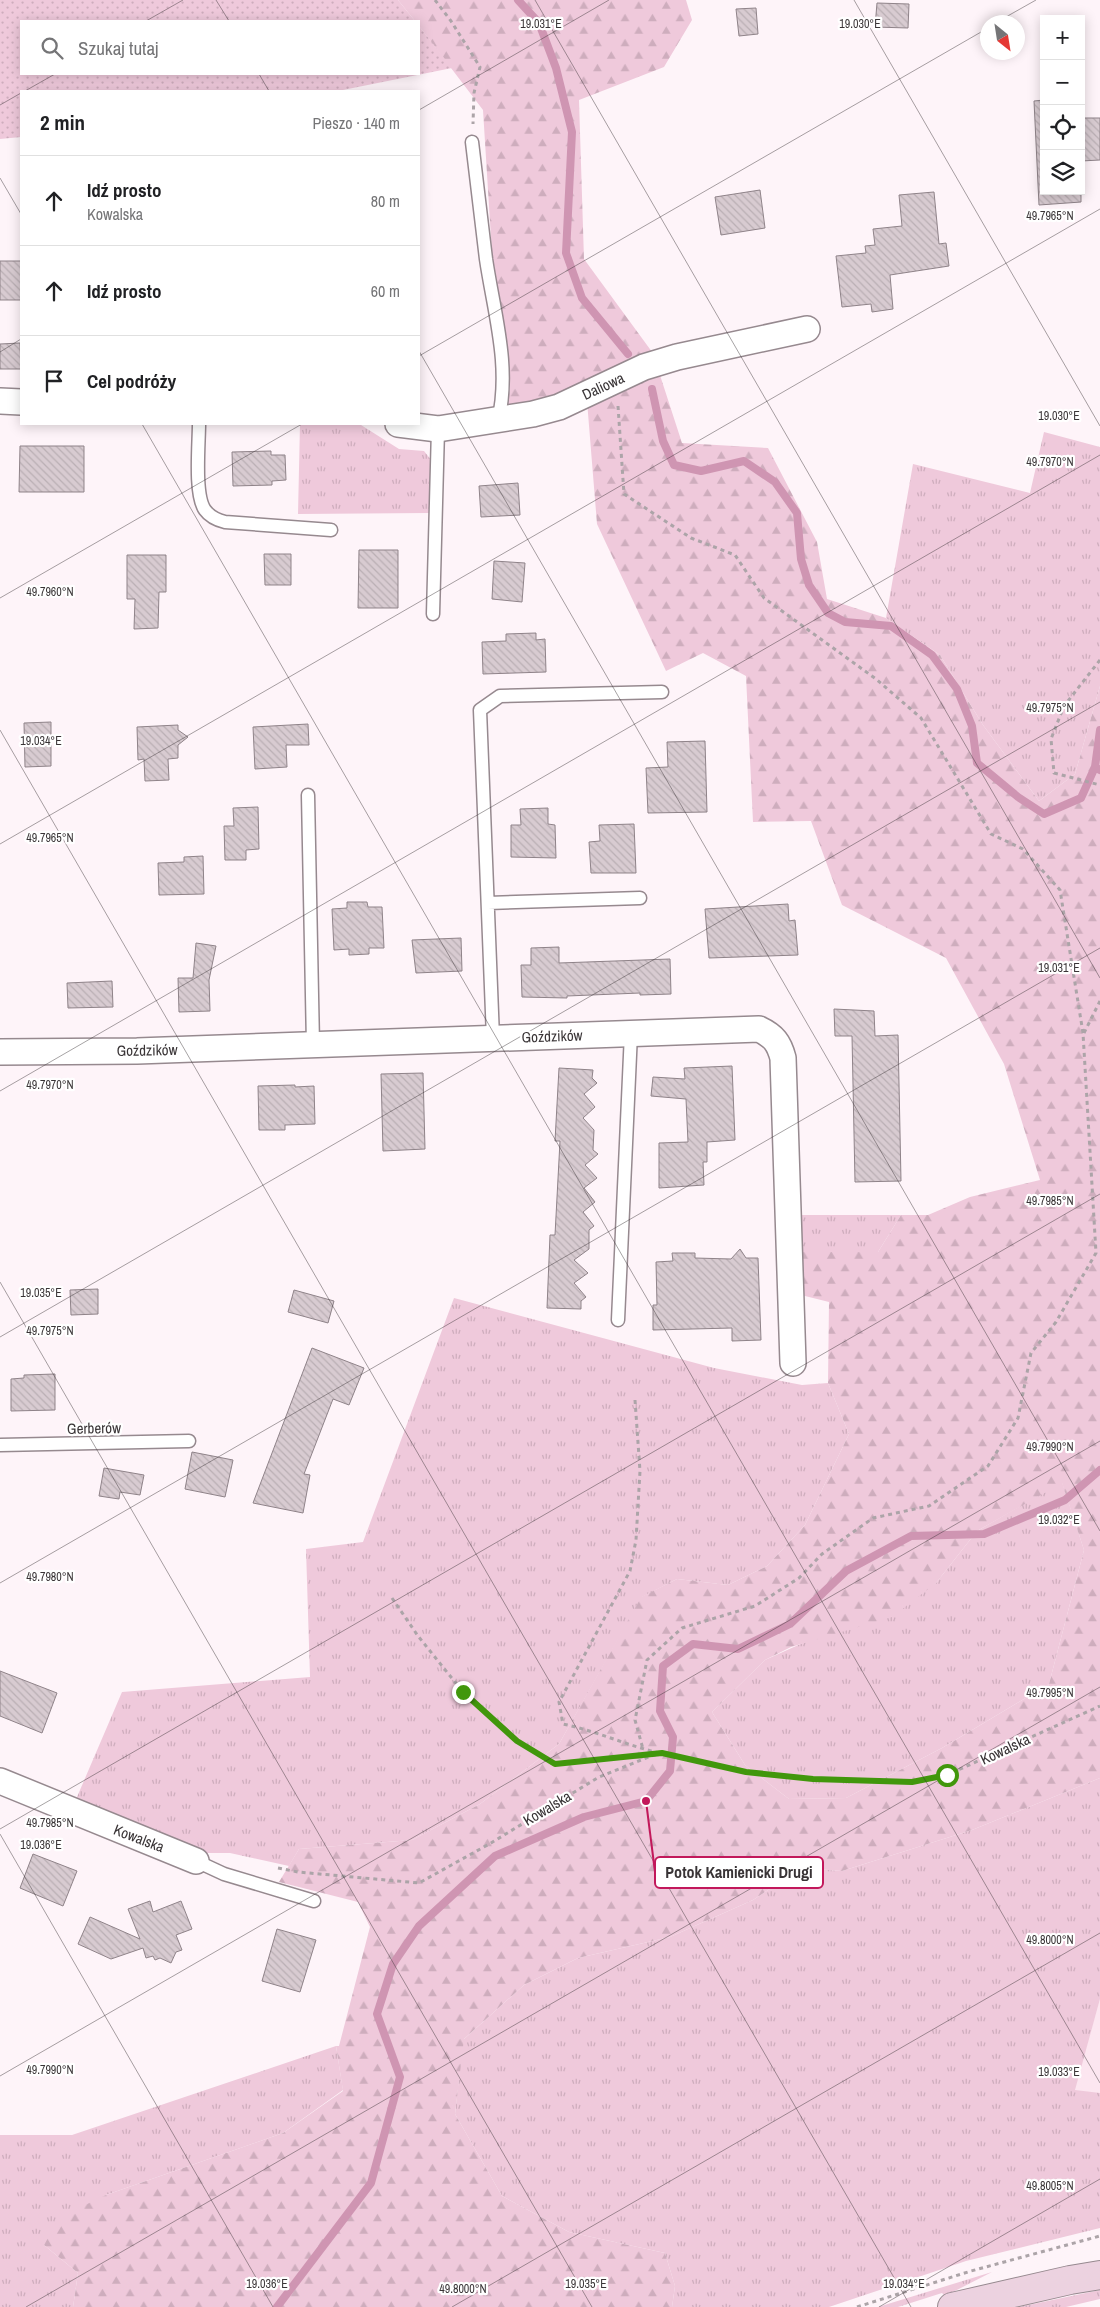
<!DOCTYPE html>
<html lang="pl">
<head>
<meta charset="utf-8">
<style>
  :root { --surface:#fff; --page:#f6f6f6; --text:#202124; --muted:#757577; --line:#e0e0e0 }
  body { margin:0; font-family:"Archivo Narrow",sans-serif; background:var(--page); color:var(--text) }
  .controls { position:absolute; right:15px; top:15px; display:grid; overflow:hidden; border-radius:0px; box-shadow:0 2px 12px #0003 }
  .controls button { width:45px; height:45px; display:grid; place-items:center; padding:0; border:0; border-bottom:1px solid var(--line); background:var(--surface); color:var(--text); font:25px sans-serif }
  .compass { position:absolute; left:980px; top:15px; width:45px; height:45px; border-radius:50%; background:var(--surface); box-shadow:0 2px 12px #0003; rotate:150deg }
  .stop { position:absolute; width:15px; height:15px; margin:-11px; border:4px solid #41970c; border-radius:50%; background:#fff }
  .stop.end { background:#41970c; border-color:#fff; box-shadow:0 1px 5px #0008 }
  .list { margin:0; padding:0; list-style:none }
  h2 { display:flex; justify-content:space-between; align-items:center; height:65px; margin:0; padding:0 20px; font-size:21px }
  h2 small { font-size:16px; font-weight:400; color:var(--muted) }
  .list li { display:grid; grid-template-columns:32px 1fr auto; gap:15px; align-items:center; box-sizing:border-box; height:90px; padding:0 20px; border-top:1px solid var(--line) }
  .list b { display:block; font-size:19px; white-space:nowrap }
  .list p { margin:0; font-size:16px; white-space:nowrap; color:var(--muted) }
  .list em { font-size:16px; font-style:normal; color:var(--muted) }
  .icon { flex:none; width:28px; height:28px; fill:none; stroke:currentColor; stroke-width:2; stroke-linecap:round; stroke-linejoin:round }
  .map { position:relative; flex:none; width:1100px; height:2307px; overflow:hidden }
  .search { position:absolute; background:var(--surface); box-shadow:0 2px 12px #0003; left:20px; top:20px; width:400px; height:55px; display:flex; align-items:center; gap:12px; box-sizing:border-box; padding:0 18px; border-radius:0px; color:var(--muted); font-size:19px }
  .panel { position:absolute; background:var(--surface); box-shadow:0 2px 12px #0003; left:20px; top:90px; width:400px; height:335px; border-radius:0px }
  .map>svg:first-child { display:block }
  .built { fill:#fce6f0 }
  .grass { fill:url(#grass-tufts) }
  .forest { fill:url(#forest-firs); fill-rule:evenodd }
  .garden { fill:url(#garden-dots) }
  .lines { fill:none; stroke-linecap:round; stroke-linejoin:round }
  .stream { stroke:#cf95b2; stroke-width:8 }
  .building { fill:url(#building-back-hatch); stroke:#8f8389 }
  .service-casing { stroke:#96898f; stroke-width:15 }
  .minor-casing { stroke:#96898f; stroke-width:28 }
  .secondary-casing { stroke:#96898f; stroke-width:30 }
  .path { stroke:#aca4a8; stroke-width:3; stroke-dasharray:4 4; stroke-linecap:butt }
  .service { stroke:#fff; stroke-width:12 }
  .minor { stroke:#fff; stroke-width:25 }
  .secondary { stroke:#ecd2e0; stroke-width:28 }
  .route { stroke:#41970c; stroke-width:6 }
  .ticks { fill:none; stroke:#393436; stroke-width:1; stroke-opacity:0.45 }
  .labels { text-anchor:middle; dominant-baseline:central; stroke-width:4.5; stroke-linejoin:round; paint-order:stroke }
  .street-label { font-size:15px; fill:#393436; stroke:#fff }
  .ticks-label { font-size:12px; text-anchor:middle; fill:#393436; stroke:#fff; stroke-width:4.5; stroke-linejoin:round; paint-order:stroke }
  .leader { fill:none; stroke:#c2185b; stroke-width:2 }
  .callout-dot { fill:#c2185b; stroke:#fff; stroke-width:2 }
  .callout { fill:#fff; stroke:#c2185b; stroke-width:2 }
  .callout-label { font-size:16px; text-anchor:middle; font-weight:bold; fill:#393436 }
</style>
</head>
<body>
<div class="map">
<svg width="1100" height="2307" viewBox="0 0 1100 2307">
  <defs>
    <pattern id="grass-tufts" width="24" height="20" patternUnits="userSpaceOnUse" patternTransform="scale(1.25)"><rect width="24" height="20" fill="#efc9db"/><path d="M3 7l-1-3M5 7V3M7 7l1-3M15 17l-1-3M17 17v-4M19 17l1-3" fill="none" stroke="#ceadbd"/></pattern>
    <pattern id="forest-firs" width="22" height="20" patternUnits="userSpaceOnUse" patternTransform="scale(1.25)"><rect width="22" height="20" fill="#efc9db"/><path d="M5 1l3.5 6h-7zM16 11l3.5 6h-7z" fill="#ceadbd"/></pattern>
    <pattern id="garden-dots" width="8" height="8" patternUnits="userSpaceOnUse" patternTransform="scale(1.25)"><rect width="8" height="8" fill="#efc9db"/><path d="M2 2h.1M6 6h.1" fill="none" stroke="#ceadbd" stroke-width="1.8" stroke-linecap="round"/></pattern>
    <pattern id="building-back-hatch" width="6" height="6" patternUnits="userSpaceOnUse" patternTransform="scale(1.25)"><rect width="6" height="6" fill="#d8cbd1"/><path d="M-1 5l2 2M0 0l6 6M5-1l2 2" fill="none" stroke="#baafb4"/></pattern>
  </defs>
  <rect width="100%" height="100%" fill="#fef4f9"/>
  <path class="built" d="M 1100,1999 L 1100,2093 L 1086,2093 L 1074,2091 Z"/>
  <path class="grass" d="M 300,424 L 361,425 L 399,449 L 424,451 L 432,461 L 429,513 L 298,514 Z
    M 1044,432 L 1100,447 L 1100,686 L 1075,774 L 1039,801 L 983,725 L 940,655 L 886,618 L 913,464 L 1030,493 Z
    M 801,1215 L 901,1215 L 878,1252 L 800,1252 Z
    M 454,1298 L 714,1368 L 802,1385 L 828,1383 L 849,1434 L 805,1525 L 767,1566 L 728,1585 L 677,1579 L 642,1597 L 559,1744 L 480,1804 L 412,1840 L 299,1849 L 289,1866 L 230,1853 L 204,1853 L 74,1804 L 122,1692 L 310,1677 L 306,1549 L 363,1542 Z
    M 1062,1482 L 1084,1550 L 1049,1684 L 942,1748 L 846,1798 L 789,1799 L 745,1765 L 712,1712 L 765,1660 L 936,1583 L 977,1531 Z
    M 1100,1778 L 1100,1999 L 1075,2090 L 1100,2093 L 1100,2228 L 966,2261 L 829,2307 L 672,2307 L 675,2286 L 665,2253 L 569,2232 L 502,2196 L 455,2114 L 463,2040 L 524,1985 L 578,1958 L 670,1937 L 753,1900 L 802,1868 L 842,1871 L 972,1830 Z
    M 336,2046 L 343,2090 L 283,2133 L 106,2195 L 44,2245 L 78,2273 L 73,2307 L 0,2307 L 0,2135 L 72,2135 Z
    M 992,2272 L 951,2293 L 944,2295 L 942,2293 L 898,2307 L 878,2307 Z
    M 1100,2290 L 1100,2299 L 1066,2307 L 1019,2307 Z"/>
  <path class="forest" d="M 398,0 L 686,0 L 692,20 L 664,67 L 579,100 L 584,259 L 655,356 L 584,390 L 507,414 L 510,387 L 508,347 L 492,254 L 483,110 L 419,26 L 419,21 L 415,21 Z
    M 658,369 L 682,443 L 768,448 L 817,542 L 827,599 L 886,618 L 940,655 L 983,725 L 1039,801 L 1075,774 L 1100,686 L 1100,1778 L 972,1830 L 842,1871 L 802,1868 L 753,1900 L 670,1937 L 578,1958 L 524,1985 L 464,2039 L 455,2114 L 502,2196 L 569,2232 L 665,2253 L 675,2286 L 672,2307 L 73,2307 L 78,2273 L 44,2245 L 58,2218 L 106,2195 L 283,2133 L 343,2091 L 336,2046 L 339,2046 L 370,1927 L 358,1902 L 279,1882 L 299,1849 L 412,1840 L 480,1804 L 559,1744 L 641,1597 L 677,1579 L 728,1585 L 767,1566 L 805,1525 L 849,1434 L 828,1383 L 829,1302 L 801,1295 L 800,1252 L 878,1252 L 901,1215 L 928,1215 L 970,1197 L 1040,1180 L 1004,1064 L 946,958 L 842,905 L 811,821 L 753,822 L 746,676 L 703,653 L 666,671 L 597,524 L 587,401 ZM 1062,1483 L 1084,1550 L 1049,1684 L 942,1748 L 846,1798 L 789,1799 L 745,1765 L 712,1712 L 765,1660 L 791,1647 L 892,1617 L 936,1583 L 977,1531 Z"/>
  <path class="garden" d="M 0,0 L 398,0 L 415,21 L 21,21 L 21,74 L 419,74 L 419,26 L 452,68 L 338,91 L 21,91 L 21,137 L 0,139 Z"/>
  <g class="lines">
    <path class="stream" d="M 518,0 L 539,23 L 556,68 L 572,132 L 566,253 L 582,298 L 628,354
      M 652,389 L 663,441 L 674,465 L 701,471 L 744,461 L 775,482 L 797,513 L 801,559 L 809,585 L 828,613 L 845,622 L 891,626 L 932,655 L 957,689 L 972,726 L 977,763 L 1018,797 L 1044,814 L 1081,798 L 1095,767
      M 1100,730 L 1095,767 L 1100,770
      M 277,2307 L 371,2183 L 400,2077 L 377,2014 L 393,1964 L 419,1926 L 495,1856 L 584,1817 L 646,1801 L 670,1771 L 673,1737 L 660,1711 L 663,1666 L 693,1644 L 738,1649 L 790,1624 L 846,1571 L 911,1536 L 984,1534 L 1065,1500 L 1100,1470"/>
  </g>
  <path class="building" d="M 877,3 L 909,4 L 908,28 L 875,27 Z
    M 756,8 L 758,34 L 739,36 L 736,9 Z
    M 1044,100 L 1044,191 L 1081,191 L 1081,202 L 1039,205 L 1034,101 Z
    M 1081,117 L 1081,118 L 1100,118 L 1100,160 L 1081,161 Z
    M 760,190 L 765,228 L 721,235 L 715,197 Z
    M 934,192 L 939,244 L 946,243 L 949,266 L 890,275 L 893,309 L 872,312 L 871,304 L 842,307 L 836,256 L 866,253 L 865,246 L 875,245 L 873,229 L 902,226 L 899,195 Z
    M 0,261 L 21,261 L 21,300 L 0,300 Z
    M 20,343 L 21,369 L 0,369 L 0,344 Z
    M 20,446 L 84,446 L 84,492 L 19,492 Z
    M 271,451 L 271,455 L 285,455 L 286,480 L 272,481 L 272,485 L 233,486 L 232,452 Z
    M 518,483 L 520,515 L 481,517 L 479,486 Z
    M 359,550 L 398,550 L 398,608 L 358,608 Z
    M 264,554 L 291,554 L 291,585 L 265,585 Z
    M 127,555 L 166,555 L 166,592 L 159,592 L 158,628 L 134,629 L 135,599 L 127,599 Z
    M 494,561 L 525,563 L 522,602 L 492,599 Z
    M 536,633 L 536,640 L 545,639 L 546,672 L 483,674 L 482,642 L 506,641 L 506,634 Z
    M 51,722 L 51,766 L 25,767 L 24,723 Z
    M 308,724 L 309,745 L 286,745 L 287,767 L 255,769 L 253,727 Z
    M 178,725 L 178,730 L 188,737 L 178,745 L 178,758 L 168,759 L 169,780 L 145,781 L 144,759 L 138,760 L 137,727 Z
    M 705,741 L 707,812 L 648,813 L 646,768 L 668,767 L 667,742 Z
    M 258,807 L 259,849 L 246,850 L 246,860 L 225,860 L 224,826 L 234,826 L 233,808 Z
    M 548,808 L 548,824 L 555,825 L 556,858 L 511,857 L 511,825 L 521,825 L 520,809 Z
    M 634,824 L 636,873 L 591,873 L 589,842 L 600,841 L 599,825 Z
    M 203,856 L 204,894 L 159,895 L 158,863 L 184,862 L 184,857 Z
    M 347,902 L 367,902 L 368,907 L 382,907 L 384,948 L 369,948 L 369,954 L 349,955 L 349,949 L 334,950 L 332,909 L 347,908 Z
    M 788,904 L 789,921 L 795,920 L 798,955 L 709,958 L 705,909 Z
    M 461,938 L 462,971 L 416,973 L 412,940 Z
    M 196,943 L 216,946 L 209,980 L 210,1011 L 179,1012 L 178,978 L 193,978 Z
    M 559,947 L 559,963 L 670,959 L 671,994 L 640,995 L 640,993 L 567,996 L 567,998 L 522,997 L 521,965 L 531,965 L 531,948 Z
    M 112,981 L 113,1007 L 68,1008 L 67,983 Z
    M 834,1009 L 874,1011 L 875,1036 L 898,1035 L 901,1181 L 855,1182 L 852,1036 L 835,1036 Z
    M 732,1066 L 735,1140 L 707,1142 L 707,1162 L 703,1162 L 704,1185 L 659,1188 L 659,1143 L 688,1142 L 686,1099 L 651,1096 L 653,1077 L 685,1079 L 684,1068 Z
    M 559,1068 L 593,1070 L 592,1078 L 597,1083 L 584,1094 L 595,1107 L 583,1118 L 594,1130 L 593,1150 L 598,1154 L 585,1165 L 597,1178 L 584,1188 L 595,1202 L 583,1212 L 594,1226 L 589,1230 L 589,1249 L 574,1260 L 588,1273 L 574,1283 L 586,1297 L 581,1301 L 581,1309 L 547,1308 L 550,1235 L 555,1235 L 560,1141 L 555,1141 Z
    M 423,1073 L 425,1149 L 383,1151 L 381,1074 Z
    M 295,1085 L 295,1087 L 314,1086 L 315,1124 L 285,1125 L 285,1130 L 259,1130 L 258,1086 Z
    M 740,1249 L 746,1258 L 758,1258 L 761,1340 L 732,1341 L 732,1328 L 653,1330 L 653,1305 L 657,1305 L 656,1262 L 673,1261 L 672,1253 L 695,1253 L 695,1258 L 731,1259 Z
    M 98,1289 L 98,1314 L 71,1315 L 70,1290 Z
    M 294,1290 L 334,1301 L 328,1323 L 288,1312 Z
    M 312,1348 L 364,1368 L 349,1405 L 333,1399 L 304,1474 L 310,1475 L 303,1513 L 253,1503 Z
    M 55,1374 L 55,1410 L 11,1411 L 11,1379 L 24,1378 L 24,1375 Z
    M 192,1452 L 233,1460 L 225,1497 L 185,1489 Z
    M 104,1468 L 144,1475 L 140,1495 L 120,1492 L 119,1499 L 99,1496 Z
    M 0,1671 L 57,1693 L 42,1733 L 0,1716 Z
    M 33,1854 L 77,1871 L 63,1906 L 20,1888 Z
    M 150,1901 L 153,1912 L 181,1901 L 192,1929 L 176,1935 L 182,1950 L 176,1952 L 171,1963 L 160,1958 L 155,1960 L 153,1956 L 146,1958 L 143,1948 L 111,1959 L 78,1944 L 90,1917 L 140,1939 L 128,1909 Z
    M 277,1929 L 316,1940 L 300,1992 L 262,1981 Z"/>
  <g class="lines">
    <g class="service-casing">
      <path id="service" d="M 472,142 C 477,181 481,220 486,259 C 494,313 511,367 498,421
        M 199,424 C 199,444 194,495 205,510 C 210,517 217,520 225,522 L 331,530
        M 433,614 L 438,429
        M 308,795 L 313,1045
        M 488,903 L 640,898
        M 493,1038 L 480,710 L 500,696 L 662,692
        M 618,1320 L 631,1033
        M 0,1445 L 189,1441
        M 196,1861 L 224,1874 L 314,1901"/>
    </g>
    <g class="minor-casing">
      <path id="minor" d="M 0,401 L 21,402
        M 398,424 L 438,429 L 533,414 L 559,407 L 644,367 L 677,357 L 807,329
        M 0,1052 L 137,1051 L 759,1029 C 774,1036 779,1043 783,1058 L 793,1363
        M 0,1781 L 196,1861"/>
    </g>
    <g class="secondary-casing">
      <path id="secondary" d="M 952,2307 L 1070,2280 L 1100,2275"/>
    </g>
    <path class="path" d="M 435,0 L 451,21 L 480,67 L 474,93 L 473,124
      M 618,406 L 624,494 L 691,538 L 735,555 L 764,598 L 876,679 L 921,718 L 991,834 L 1023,849 L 1060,890 L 1083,1033 L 1096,1253 L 1056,1322 L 1031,1353 L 1018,1418 L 988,1466 L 929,1506 L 873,1518 L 822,1554 L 799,1578 L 755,1606 L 682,1628 L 647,1660 L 635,1720 L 643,1749
      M 1100,660 L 1064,706 L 1051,739 L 1054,773 L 1100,785
      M 1084,1033 L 1100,1001
      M 635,1400 L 640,1471 L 636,1540 L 630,1571 L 559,1702 L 563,1724 C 596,1731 626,1745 659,1753
      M 392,1598 L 418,1636 L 463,1692 L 517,1741 L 555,1765 L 604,1758 L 647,1756
      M 278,1868 L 298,1872 L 419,1883 L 491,1843 L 599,1777 L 651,1756 L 662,1753 L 747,1772 L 813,1779 L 912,1782 L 947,1775 L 1100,1706
      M 857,2307 L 971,2271 L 1100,2236"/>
    <use href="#service" class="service"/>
    <use href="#minor" class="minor"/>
    <use href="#secondary" class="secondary"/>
  </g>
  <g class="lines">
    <path class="route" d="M 463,1692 L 517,1741 L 555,1764 L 662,1753 L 746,1772 L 813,1779 L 912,1782 L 947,1775"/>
  </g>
  <path class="ticks" d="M 216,0 L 229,21M 535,0 L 1100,978M 854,0 L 1100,426M 146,21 L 183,0M 997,22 L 1036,0M 259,74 L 269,91M 25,91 L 55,74M 0,105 L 21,93M 419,110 L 609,0M 0,178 L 21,214M 419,351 L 1100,1531M 0,352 L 21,339M 419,356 L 988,28M 142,424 L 1100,2083M 0,598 L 302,424M 0,730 L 911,2307M 0,844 L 1100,209M 0,1091 L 1100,455M 0,1282 L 592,2307M 0,1337 L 1100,702M 0,1583 L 1100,948M 0,1829 L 1100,1194M 0,1834 L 273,2307M 0,2076 L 1100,1441M 26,2307 L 1100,1687M 452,2307 L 1100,1933M 879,2307 L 1100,2179"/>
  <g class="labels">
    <g class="street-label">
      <text transform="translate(603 386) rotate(-25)">Daliowa</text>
      <text transform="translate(552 1036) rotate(-2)">Goździków</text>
      <text transform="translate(147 1050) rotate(-1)">Goździków</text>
      <text transform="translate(94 1428) rotate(-1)">Gerberów</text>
      <text transform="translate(1005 1749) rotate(-25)">Kowalska</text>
      <text transform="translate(547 1808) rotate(-31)">Kowalska</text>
      <text transform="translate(139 1838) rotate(21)">Kowalska</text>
    </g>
  </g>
  <g class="ticks-label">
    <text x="541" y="28">19.031°E</text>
    <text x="860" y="28">19.030°E</text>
    <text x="1050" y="220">49.7965°N</text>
    <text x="1059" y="420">19.030°E</text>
    <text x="1050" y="466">49.7970°N</text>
    <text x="50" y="596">49.7960°N</text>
    <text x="1050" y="712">49.7975°N</text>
    <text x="41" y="745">19.034°E</text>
    <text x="50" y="842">49.7965°N</text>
    <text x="1059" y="972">19.031°E</text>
    <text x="50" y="1089">49.7970°N</text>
    <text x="1050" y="1205">49.7985°N</text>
    <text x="41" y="1297">19.035°E</text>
    <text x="50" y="1335">49.7975°N</text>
    <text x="1050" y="1451">49.7990°N</text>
    <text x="1059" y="1524">19.032°E</text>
    <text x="50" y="1581">49.7980°N</text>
    <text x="1050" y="1697">49.7995°N</text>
    <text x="50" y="1827">49.7985°N</text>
    <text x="41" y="1849">19.036°E</text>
    <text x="1050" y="1944">49.8000°N</text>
    <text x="50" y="2074">49.7990°N</text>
    <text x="1059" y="2076">19.033°E</text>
    <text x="1050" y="2190">49.8005°N</text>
    <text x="267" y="2288">19.036°E</text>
    <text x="586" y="2288">19.035°E</text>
    <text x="904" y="2288">19.034°E</text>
    <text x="463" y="2293">49.8000°N</text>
  </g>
  <path class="leader" d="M646 1801L655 1872"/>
  <circle class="callout-dot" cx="646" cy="1801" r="5"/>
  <rect class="callout" x="655" y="1857" width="168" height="31" rx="5"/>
  <g class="callout-label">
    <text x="739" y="1878">Potok Kamienicki Drugi</text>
  </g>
</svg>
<div class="controls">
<button>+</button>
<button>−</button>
<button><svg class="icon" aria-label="locate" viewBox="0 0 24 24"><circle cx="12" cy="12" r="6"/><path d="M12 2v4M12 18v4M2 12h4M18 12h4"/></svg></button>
<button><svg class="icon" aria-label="layers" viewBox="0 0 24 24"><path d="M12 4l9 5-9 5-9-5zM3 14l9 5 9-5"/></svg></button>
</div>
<svg class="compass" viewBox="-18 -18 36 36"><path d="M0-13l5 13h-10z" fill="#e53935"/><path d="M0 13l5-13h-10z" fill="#757577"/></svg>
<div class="stop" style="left:947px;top:1775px"></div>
<div class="stop end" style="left:463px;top:1692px"></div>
<div class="search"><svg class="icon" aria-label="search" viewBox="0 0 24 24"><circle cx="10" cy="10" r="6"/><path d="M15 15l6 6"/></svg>Szukaj tutaj</div>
<section class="panel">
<h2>2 min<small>Pieszo · 140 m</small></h2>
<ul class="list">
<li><svg class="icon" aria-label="ahead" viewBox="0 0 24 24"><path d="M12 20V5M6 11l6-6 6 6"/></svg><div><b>Idź prosto</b><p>Kowalska</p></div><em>80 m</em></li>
<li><svg class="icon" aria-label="ahead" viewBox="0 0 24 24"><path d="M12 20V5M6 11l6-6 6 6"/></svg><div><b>Idź prosto</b></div><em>60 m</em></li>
<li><svg class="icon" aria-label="arrive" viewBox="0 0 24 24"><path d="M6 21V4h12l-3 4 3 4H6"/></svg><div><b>Cel podróży</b></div></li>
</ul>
</section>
</div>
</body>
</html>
